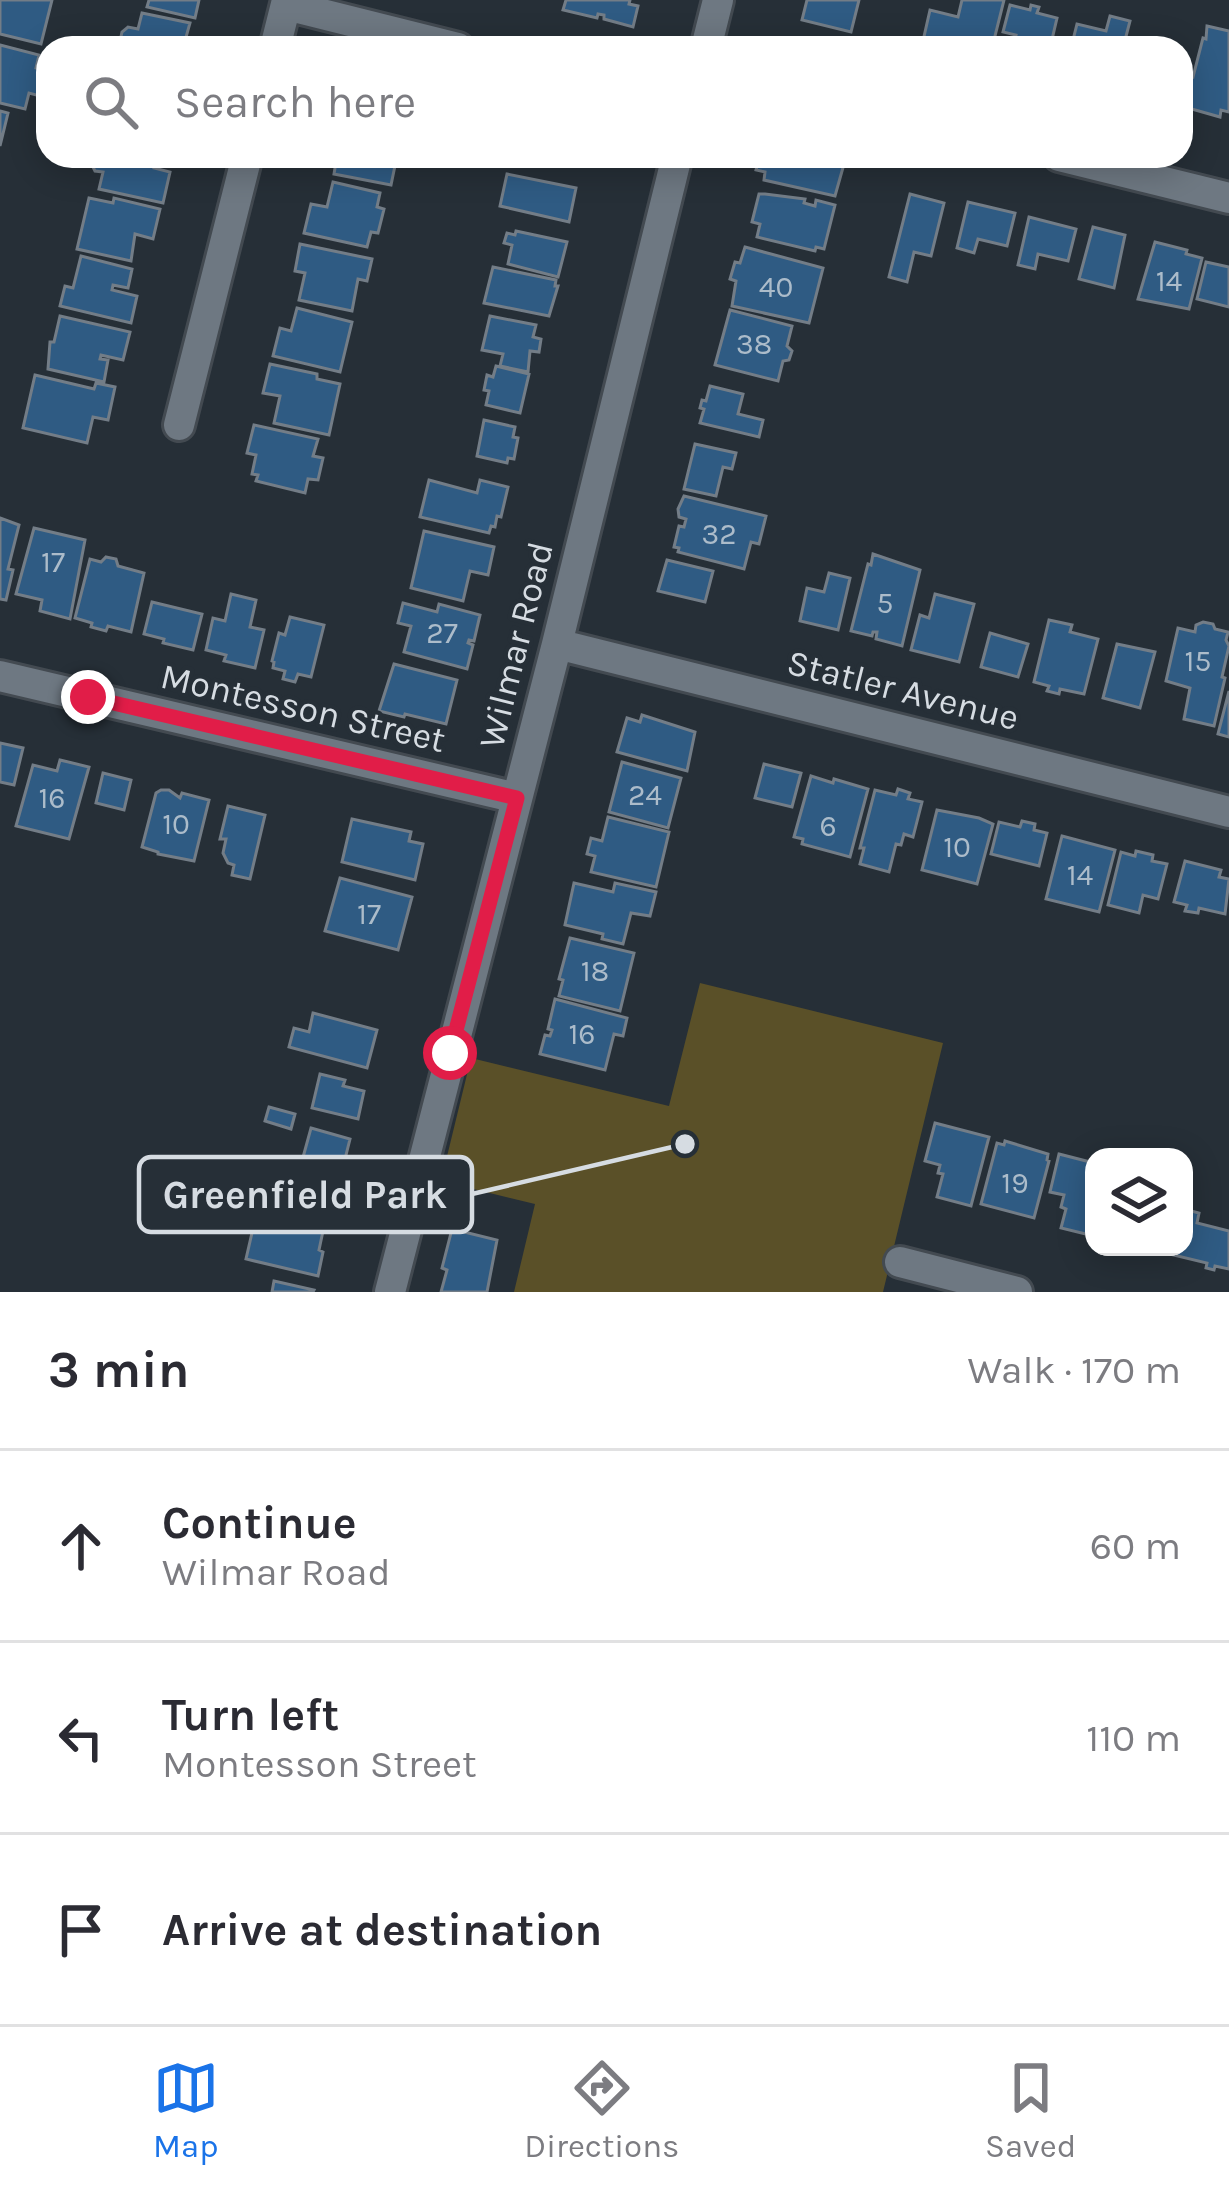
<!DOCTYPE html>
<html lang="en">
<head>
<meta charset="utf-8">
<style>
  :root { --surface:#fff; --page:#f2f2f3; --text:#2b2b33; --muted:#7c7c81; --line:#e1e1e2; --accent:#1a73e8 }
  body { margin:0; font-family:Karla,sans-serif; background:var(--page); color:var(--text) }
  .controls { position:absolute; right:36px; bottom:36px; display:grid; overflow:hidden; border-radius:24px; box-shadow:0 6px 30px #0003 }
  .controls button { width:108px; height:108px; display:grid; place-items:center; padding:0; border:0; border-bottom:3px solid var(--line); background:var(--surface); color:var(--text); font:60px sans-serif }
  .stop { position:absolute; width:36px; height:36px; margin:-27px; border:9px solid #e11d48; border-radius:50%; background:#fff }
  .stop.end { background:#e11d48; border-color:#fff; box-shadow:0 3px 12px #0008 }
  .list { margin:0; padding:0; list-style:none }
  h2 { display:flex; justify-content:space-between; align-items:center; height:156px; margin:0; padding:0 48px; font-size:51px }
  h2 small { font-size:39px; font-weight:400; color:var(--muted) }
  .list li { display:grid; grid-template-columns:78px 1fr auto; gap:36px; align-items:center; box-sizing:border-box; height:192px; padding:0 48px; border-top:3px solid var(--line) }
  .list b { display:block; font-size:45px; white-space:nowrap }
  .list p { margin:0; font-size:39px; white-space:nowrap; color:var(--muted) }
  .list em { font-size:39px; font-style:normal; color:var(--muted) }
  .icon { flex:none; width:66px; height:66px; fill:none; stroke:currentColor; stroke-width:2; stroke-linecap:round; stroke-linejoin:round }
  .map { position:relative; flex:none; width:1229px; height:1292px; overflow:hidden }
  .search { position:absolute; background:var(--surface); box-shadow:0 6px 30px #0003; left:36px; right:36px; top:36px; height:132px; display:flex; align-items:center; gap:30px; box-sizing:border-box; padding:0 42px; border-radius:36px; color:var(--muted); font-size:45px }
  .sheet { height:732px; background:var(--surface) }
  nav { display:flex; justify-content:space-around; align-items:center; box-sizing:border-box; height:168px; border-top:3px solid var(--line); background:var(--surface); font-size:33px; color:var(--muted) }
  nav a { display:grid; justify-items:center; gap:6px }
  nav .on { color:var(--accent) }
  .map>svg:first-child { display:block }
  .green { fill:#5a5028 }
  .building { fill:#2f5b83; stroke:#737d87; stroke-width:3 }
  .lines { fill:none; stroke-linecap:round; stroke-linejoin:round }
  .minor-casing { stroke:#434a51; stroke-width:36 }
  .minor { stroke:#6e7882; stroke-width:30 }
  .route { stroke:#e11d48; stroke-width:15 }
  .labels { text-anchor:middle; dominant-baseline:central; stroke-width:9; stroke-linejoin:round; paint-order:stroke }
  .number-label { font-size:30px; fill:#acbcca }
  .street-label { font-size:36px; fill:#d6dce2; stroke:#262f37 }
  .leader { fill:none; stroke:#d6dce2; stroke-width:4.5 }
  .callout-dot { fill:#d6dce2; stroke:#262f37; stroke-width:4.5 }
  .callout { fill:#262f37; stroke:#d6dce2; stroke-width:4.5 }
  .callout-label { font-size:39px; text-anchor:middle; font-weight:bold; fill:#d6dce2 }
</style>
</head>
<body>
<div class="map">
<svg width="1229" height="1292" viewBox="0 0 1229 1292">
  <rect width="100%" height="100%" fill="#262f37"/>
  <path class="green" d="M 700,983 L 943,1043 L 883,1292 L 514,1292 L 535,1204 L 441,1181 L 471,1058 L 669,1106 Z"/>
  <path class="building" d="M 0,0 L 52,0 L 41,44 L 0,34 Z
    M 149,0 L 199,0 L 195,18 L 147,7 Z
    M 566,0 L 630,0 L 629,4 L 638,6 L 633,27 L 604,19 L 604,15 L 598,14 L 597,18 L 563,10 Z
    M 807,0 L 859,0 L 851,32 L 802,20 Z
    M 962,0 L 1004,0 L 992,48 L 973,48 L 955,44 L 954,48 L 948,48 L 923,41 L 930,10 L 958,17 Z
    M 1010,5 L 1030,10 L 1031,5 L 1039,7 L 1037,13 L 1057,18 L 1050,48 L 1013,48 L 1016,35 L 1003,32 Z
    M 142,13 L 190,23 L 183,48 L 125,48 L 120,41 L 122,32 L 128,27 L 138,29 Z
    M 1110,16 L 1130,21 L 1123,48 L 1071,48 L 1077,24 L 1106,31 Z
    M 1207,26 L 1229,31 L 1229,112 L 1221,110 L 1220,117 L 1181,106 L 1188,75 L 1193,77 L 1203,38 L 1206,39 Z
    M 0,45 L 39,55 L 36,68 L 47,71 L 40,96 L 29,93 L 25,109 L 0,103 Z
    M 0,111 L 8,113 L 0,146 Z
    M 94,156 L 157,156 L 154,168 L 170,172 L 163,203 L 99,189 L 103,172 L 95,171 L 92,165 Z
    M 337,156 L 397,156 L 391,185 L 334,174 Z
    M 534,156 L 584,156 L 582,166 Z
    M 760,156 L 822,156 L 842,161 L 844,164 L 835,196 L 764,180 L 765,172 L 756,170 Z
    M 507,174 L 576,188 L 569,222 L 500,206 Z
    M 333,182 L 380,193 L 377,207 L 384,209 L 378,233 L 371,232 L 367,247 L 304,233 L 311,204 L 327,207 Z
    M 765,194 L 805,199 L 804,203 L 815,206 L 816,200 L 835,205 L 824,249 L 816,247 L 815,251 L 757,237 L 760,224 L 752,222 L 759,194 Z
    M 910,194 L 944,203 L 931,256 L 914,252 L 907,282 L 889,277 Z
    M 89,198 L 113,203 L 114,198 L 160,209 L 153,239 L 135,234 L 131,261 L 77,249 Z
    M 968,202 L 1015,213 L 1007,246 L 978,239 L 974,253 L 957,248 Z
    M 1029,217 L 1076,229 L 1068,261 L 1038,254 L 1035,269 L 1018,265 Z
    M 1093,227 L 1125,235 L 1114,288 L 1079,279 Z
    M 516,231 L 567,242 L 558,277 L 508,264 L 512,245 L 504,243 L 507,233 L 515,235 Z
    M 1155,242 L 1187,250 L 1186,254 L 1202,258 L 1189,309 L 1138,299 Z
    M 300,244 L 372,259 L 367,281 L 358,279 L 352,311 L 299,300 L 305,273 L 295,271 Z
    M 745,247 L 823,268 L 809,323 L 732,306 L 736,281 L 730,279 L 735,262 L 740,263 Z
    M 81,256 L 132,269 L 128,288 L 113,285 L 112,290 L 137,296 L 131,323 L 60,306 L 65,286 L 73,288 Z
    M 1206,262 L 1229,267 L 1229,307 L 1197,299 Z
    M 493,267 L 556,280 L 555,286 L 558,286 L 549,316 L 484,303 Z
    M 297,308 L 352,322 L 340,372 L 273,356 L 280,328 L 291,331 Z
    M 730,310 L 792,326 L 787,346 L 792,351 L 789,360 L 783,361 L 778,381 L 715,365 Z
    M 60,316 L 130,332 L 123,360 L 101,355 L 100,359 L 108,360 L 104,382 L 48,369 L 50,342 L 54,342 Z
    M 490,316 L 536,325 L 533,337 L 541,339 L 539,352 L 530,351 L 528,372 L 500,366 L 503,354 L 482,350 Z
    M 270,364 L 317,374 L 317,379 L 340,384 L 329,435 L 274,423 L 280,396 L 263,393 Z
    M 496,366 L 529,374 L 520,413 L 486,405 L 489,391 L 484,390 L 487,375 L 493,377 Z
    M 35,375 L 94,389 L 96,383 L 115,387 L 108,420 L 93,417 L 87,443 L 23,428 Z
    M 710,386 L 743,394 L 738,414 L 763,420 L 759,437 L 700,423 L 704,409 L 700,408 L 702,400 L 706,401 Z
    M 484,420 L 515,427 L 513,437 L 518,438 L 514,459 L 508,458 L 507,463 L 477,456 Z
    M 254,425 L 318,439 L 313,456 L 323,458 L 318,480 L 308,479 L 305,493 L 256,481 L 258,475 L 252,474 L 256,455 L 247,453 Z
    M 695,444 L 736,453 L 732,469 L 723,467 L 716,496 L 684,489 Z
    M 429,480 L 477,493 L 480,480 L 508,487 L 501,517 L 497,516 L 495,527 L 491,526 L 489,533 L 420,517 Z
    M 684,496 L 766,516 L 759,544 L 751,542 L 744,569 L 678,552 L 679,548 L 674,547 L 679,526 L 684,527 L 686,519 L 679,517 L 678,509 Z
    M 0,518 L 19,525 L 8,569 L 13,570 L 6,600 L 0,599 Z
    M 34,528 L 85,540 L 70,619 L 40,611 L 42,600 L 16,594 Z
    M 424,531 L 494,547 L 488,575 L 470,571 L 463,601 L 411,588 Z
    M 873,554 L 920,570 L 902,646 L 876,639 L 877,632 L 873,632 L 872,636 L 851,631 L 868,564 L 871,565 Z
    M 106,557 L 116,559 L 118,566 L 144,573 L 131,632 L 108,626 L 106,631 L 91,627 L 92,623 L 75,618 L 90,559 L 101,562 Z
    M 667,560 L 713,571 L 705,602 L 658,591 Z
    M 829,573 L 850,578 L 838,630 L 800,621 L 807,588 L 824,592 Z
    M 231,594 L 256,600 L 250,627 L 264,630 L 255,668 L 224,661 L 226,655 L 206,650 L 213,618 L 225,621 Z
    M 935,594 L 974,604 L 959,662 L 911,650 L 920,615 L 929,618 Z
    M 152,602 L 202,614 L 193,650 L 163,643 L 164,639 L 144,634 Z
    M 403,603 L 437,612 L 439,604 L 480,615 L 474,641 L 469,640 L 468,643 L 473,645 L 467,669 L 404,652 L 411,626 L 398,623 Z
    M 290,617 L 324,625 L 311,677 L 298,674 L 295,682 L 283,679 L 285,671 L 273,668 L 274,662 L 272,661 L 279,633 L 285,635 Z
    M 1049,620 L 1072,625 L 1070,632 L 1098,639 L 1084,694 L 1060,689 L 1059,694 L 1047,691 L 1049,686 L 1034,682 Z
    M 1203,622 L 1213,624 L 1215,629 L 1228,632 L 1226,640 L 1229,646 L 1222,677 L 1225,678 L 1214,726 L 1184,719 L 1190,688 L 1166,681 L 1178,628 L 1195,632 L 1196,625 Z
    M 990,633 L 1028,644 L 1018,677 L 981,667 Z
    M 1117,644 L 1155,652 L 1140,708 L 1103,698 Z
    M 394,664 L 457,680 L 446,724 L 405,714 L 404,717 L 379,711 Z
    M 1229,691 L 1229,737 L 1218,734 Z
    M 642,715 L 695,732 L 687,771 L 617,752 L 627,718 L 640,722 Z
    M 0,743 L 23,748 L 14,785 L 0,782 Z
    M 60,760 L 89,767 L 69,839 L 16,826 L 33,765 L 57,771 Z
    M 622,762 L 681,778 L 668,828 L 609,812 Z
    M 764,764 L 801,773 L 792,807 L 755,798 Z
    M 103,773 L 131,780 L 124,810 L 96,803 Z
    M 811,776 L 833,783 L 834,779 L 868,789 L 850,857 L 802,844 L 803,839 L 794,837 Z
    M 898,789 L 910,793 L 908,799 L 922,802 L 913,837 L 904,834 L 901,845 L 896,844 L 889,872 L 860,864 L 864,848 L 860,848 L 875,790 L 896,795 Z
    M 161,790 L 169,790 L 180,798 L 182,793 L 209,800 L 194,861 L 158,854 L 158,852 L 142,847 L 156,793 Z
    M 228,806 L 265,815 L 250,879 L 232,875 L 234,865 L 228,863 L 223,853 L 226,839 L 220,839 Z
    M 937,810 L 979,818 L 993,824 L 977,884 L 922,870 Z
    M 608,817 L 669,832 L 656,887 L 591,872 L 595,856 L 587,854 L 591,838 L 602,841 Z
    M 352,819 L 411,832 L 409,841 L 423,844 L 415,880 L 342,862 Z
    M 1022,821 L 1035,824 L 1034,830 L 1047,833 L 1039,866 L 991,854 L 999,822 L 1020,827 Z
    M 1062,836 L 1115,850 L 1099,912 L 1046,899 Z
    M 1136,851 L 1153,855 L 1152,861 L 1167,864 L 1158,899 L 1143,895 L 1139,913 L 1108,905 L 1121,852 L 1135,856 Z
    M 1185,861 L 1221,870 L 1219,877 L 1229,879 L 1225,914 L 1199,908 L 1198,913 L 1185,911 L 1187,905 L 1174,902 Z
    M 340,878 L 412,897 L 398,950 L 325,931 Z
    M 574,883 L 613,892 L 615,883 L 656,892 L 650,916 L 631,913 L 623,944 L 602,939 L 603,934 L 565,925 Z
    M 570,938 L 634,953 L 620,1011 L 559,996 L 563,980 L 559,979 Z
    M 555,999 L 627,1018 L 623,1036 L 614,1034 L 605,1070 L 540,1054 L 545,1035 L 550,1036 L 552,1030 L 548,1029 Z
    M 313,1013 L 377,1030 L 367,1068 L 289,1047 L 294,1028 L 309,1032 Z
    M 320,1074 L 345,1080 L 343,1086 L 364,1091 L 358,1119 L 312,1108 Z
    M 269,1107 L 295,1114 L 291,1129 L 265,1121 Z
    M 935,1123 L 989,1137 L 971,1206 L 937,1197 L 943,1174 L 938,1173 L 940,1165 L 925,1161 Z
    M 311,1128 L 350,1139 L 342,1171 L 302,1161 Z
    M 1005,1141 L 1048,1154 L 1047,1160 L 1049,1161 L 1034,1218 L 981,1204 L 997,1143 L 1004,1145 Z
    M 1059,1154 L 1094,1163 L 1094,1236 L 1061,1228 L 1066,1209 L 1061,1207 L 1064,1195 L 1050,1192 Z
    M 1184,1209 L 1199,1213 L 1197,1223 L 1229,1231 L 1229,1269 L 1215,1266 L 1214,1270 L 1206,1268 L 1207,1263 L 1165,1253 L 1167,1247 L 1184,1247 Z
    M 257,1211 L 316,1225 L 315,1228 L 323,1231 L 319,1250 L 323,1252 L 318,1276 L 246,1259 Z
    M 452,1229 L 497,1240 L 487,1292 L 441,1292 L 447,1270 L 442,1268 Z
    M 274,1281 L 314,1290 L 313,1292 L 272,1292 Z"/>
  <g class="lines">
    <g class="minor-casing">
      <path id="minor" d="M 286,5 L 458,48
        M 275,48 L 287,0
        M 706,48 L 718,0
        M 1059,156 L 1229,198
        M 179,425 L 247,156
        M 557,644 L 1229,812
        M 0,676 L 517,798
        M 900,1262 L 1017,1292
        M 390,1292 L 557,644 L 677,156"/>
    </g>
    <use href="#minor" class="minor"/>
  </g>
  <g class="lines">
    <path class="route" d="M 88,697 L 517,798 L 450,1053"/>
  </g>
  <g class="labels">
    <g class="number-label">
      <text x="1169" y="281">14</text>
      <text x="776" y="287">40</text>
      <text x="754" y="344">38</text>
      <text x="719" y="534">32</text>
      <text x="53" y="562">17</text>
      <text x="885" y="603">5</text>
      <text x="442" y="633">27</text>
      <text x="1198" y="661">15</text>
      <text x="645" y="795">24</text>
      <text x="52" y="798">16</text>
      <text x="176" y="824">10</text>
      <text x="828" y="826">6</text>
      <text x="957" y="847">10</text>
      <text x="1080" y="875">14</text>
      <text x="369" y="914">17</text>
      <text x="595" y="971">18</text>
      <text x="582" y="1034">16</text>
      <text x="1015" y="1183">19</text>
    </g>
    <g class="street-label">
      <text transform="translate(516 645) rotate(-76)">Wilmar Road</text>
      <text transform="translate(903 690) rotate(14)">Statler Avenue</text>
      <text transform="translate(303 708) rotate(13)">Montesson Street</text>
    </g>
  </g>
  <path class="leader" d="M685 1144L472 1194"/>
  <circle class="callout-dot" cx="685" cy="1144" r="12"/>
  <rect class="callout" x="139" y="1157" width="333" height="75" rx="12"/>
  <g class="callout-label">
    <text x="305" y="1208">Greenfield Park</text>
  </g>
</svg>
<div class="controls">
<button><svg class="icon" aria-label="layers" viewBox="0 0 24 24"><path d="M12 4l9 5-9 5-9-5zM3 14l9 5 9-5"/></svg></button>
</div>
<div class="stop" style="left:450px;top:1053px"></div>
<div class="stop end" style="left:88px;top:697px"></div>
<div class="search"><svg class="icon" aria-label="search" viewBox="0 0 24 24"><circle cx="10" cy="10" r="6"/><path d="M15 15l6 6"/></svg>Search here</div>
</div>
<section class="sheet">
<h2>3 min<small>Walk · 170 m</small></h2>
<ul class="list">
<li><svg class="icon" aria-label="ahead" viewBox="0 0 24 24"><path d="M12 20V5M6 11l6-6 6 6"/></svg><div><b>Continue</b><p>Wilmar Road</p></div><em>60 m</em></li>
<li><svg class="icon" aria-label="left" viewBox="0 0 24 24"><path d="M17 20v-9H6M10 6l-5 5 5 5"/></svg><div><b>Turn left</b><p>Montesson Street</p></div><em>110 m</em></li>
<li><svg class="icon" aria-label="arrive" viewBox="0 0 24 24"><path d="M6 21V4h12l-3 4 3 4H6"/></svg><div><b>Arrive at destination</b></div></li>
</ul>
</section>
<nav>
<a class="on"><svg class="icon" aria-label="map" viewBox="0 0 24 24"><path d="M3 6l6-2 6 2 6-2v14l-6 2-6-2-6 2zM9 4v14M15 6v14"/></svg>Map</a>
<a><svg class="icon" aria-label="directions" viewBox="0 0 24 24"><path d="M12 3l9 9-9 9-9-9zM9 14v-3h6M13 9l2 2-2 2"/></svg>Directions</a>
<a><svg class="icon" aria-label="saved" viewBox="0 0 24 24"><path d="M7 4h10v16l-5-4-5 4z"/></svg>Saved</a>
</nav>
</body>
</html>
